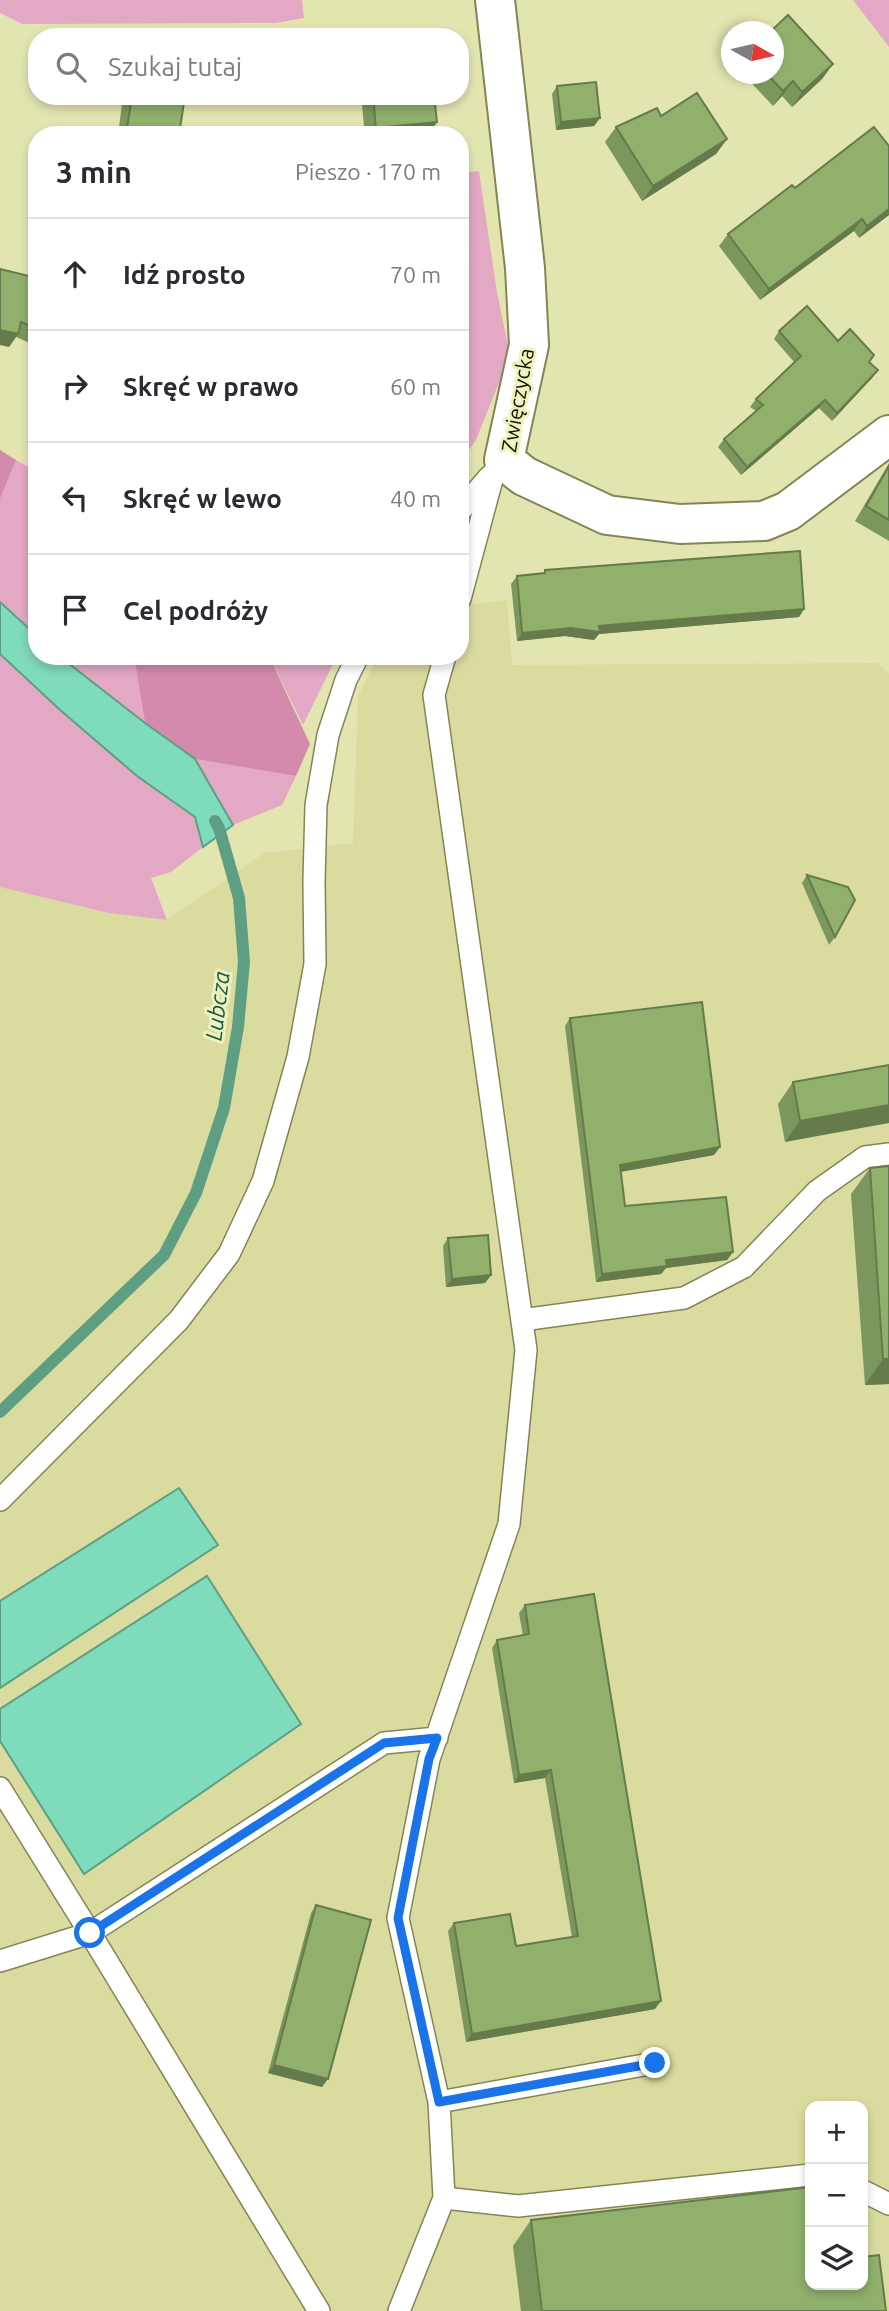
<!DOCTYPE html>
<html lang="pl">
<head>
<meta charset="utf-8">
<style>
  :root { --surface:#fff; --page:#f2f2f3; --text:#2b2b33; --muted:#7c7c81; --line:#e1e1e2 }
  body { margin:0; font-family:Ubuntu,sans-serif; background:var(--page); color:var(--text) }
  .controls { position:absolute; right:21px; bottom:21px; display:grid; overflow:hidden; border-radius:14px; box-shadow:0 4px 10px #0003 }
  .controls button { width:63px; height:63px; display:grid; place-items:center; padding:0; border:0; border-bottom:2px solid var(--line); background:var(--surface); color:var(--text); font:35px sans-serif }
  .compass { position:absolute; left:721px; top:21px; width:63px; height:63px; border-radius:50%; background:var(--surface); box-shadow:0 4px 10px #0003; rotate:98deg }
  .stop { position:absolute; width:21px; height:21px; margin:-16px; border:5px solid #1a73e8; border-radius:50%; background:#fff }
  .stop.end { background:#1a73e8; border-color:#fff; box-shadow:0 2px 7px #0008 }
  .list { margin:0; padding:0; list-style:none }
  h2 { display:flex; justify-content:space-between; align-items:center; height:91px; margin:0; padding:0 28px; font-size:30px }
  h2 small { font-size:23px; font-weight:400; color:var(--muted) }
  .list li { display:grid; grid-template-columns:46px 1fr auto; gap:21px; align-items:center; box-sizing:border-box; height:112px; padding:0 28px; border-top:2px solid var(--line) }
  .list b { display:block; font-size:26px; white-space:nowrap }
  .list em { font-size:23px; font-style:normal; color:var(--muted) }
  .icon { flex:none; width:38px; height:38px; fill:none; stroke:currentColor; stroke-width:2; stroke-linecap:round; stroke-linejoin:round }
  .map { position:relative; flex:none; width:889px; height:2311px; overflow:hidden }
  .search { position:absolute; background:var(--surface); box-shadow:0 4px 10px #0003; left:28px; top:28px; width:441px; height:77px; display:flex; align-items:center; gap:18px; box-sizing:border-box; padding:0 24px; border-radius:28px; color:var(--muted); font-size:26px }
  .panel { position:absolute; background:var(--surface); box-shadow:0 4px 10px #0003; left:28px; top:126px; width:441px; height:539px; border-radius:28px }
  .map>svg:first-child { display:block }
  .built { fill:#d9db9f; fill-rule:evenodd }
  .green { fill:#e3a8c3 }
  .forest { fill:#d48aad }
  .water { fill:#7edbbb; stroke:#5e9f84; stroke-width:2 }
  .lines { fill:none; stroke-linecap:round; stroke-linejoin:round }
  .stream { stroke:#5e9f84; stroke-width:12 }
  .service-casing { stroke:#848555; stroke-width:24 }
  .minor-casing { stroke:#848555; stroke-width:42 }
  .service { stroke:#fff; stroke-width:21 }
  .minor { stroke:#fff; stroke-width:38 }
  .wall { fill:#7c975d }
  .shaded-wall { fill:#657b4c }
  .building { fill:#90b06c; stroke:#657b4c; stroke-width:2 }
  .route { stroke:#1a73e8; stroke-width:9 }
  .labels { text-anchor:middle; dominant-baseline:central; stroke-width:6; stroke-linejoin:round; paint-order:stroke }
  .street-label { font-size:21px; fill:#121202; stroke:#f0f2be }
  .water-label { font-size:23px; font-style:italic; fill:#115c48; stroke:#f0f2be }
</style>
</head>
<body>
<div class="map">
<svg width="889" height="2311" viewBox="0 0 889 2311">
  <rect width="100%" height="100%" fill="#e3e5b1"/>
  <path class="built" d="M 507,600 L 512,665 L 877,663 L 889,673 L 889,2311 L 0,2311 L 0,887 L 109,913 L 167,920 L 264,853 L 353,843 L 358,696 L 378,656 L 460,656 L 460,606 ZM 810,2106 L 863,2106 L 863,2285 L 810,2285 Z"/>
  <path class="green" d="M 0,0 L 302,0 L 304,18 L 276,23 L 22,24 L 0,13 Z
    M 853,0 L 889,0 L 889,47 Z
    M 479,171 L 497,293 L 510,355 L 476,440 L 460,463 L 460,173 Z
    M 16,460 L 37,472 L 37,636 L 0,602 L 0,499 Z
    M 0,654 L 59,709 L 137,776 L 195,817 L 203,847 L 171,872 L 151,878 L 167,920 L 109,913 L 0,887 Z
    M 59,656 L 134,656 L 145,723 L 69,665 Z
    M 269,656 L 337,656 L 303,725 Z
    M 195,759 L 296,776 L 282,805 L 233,825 Z"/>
  <path class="forest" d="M 0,450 L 16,460 L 0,499 Z
    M 134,656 L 269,656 L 310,744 L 296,776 L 195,759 L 145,723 Z"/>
  <path class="water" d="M 0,602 L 37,636 L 37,656 L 59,656 L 145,723 L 195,759 L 233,825 L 203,847 L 195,817 L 137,776 L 59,709 L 0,654 Z
    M 179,1488 L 218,1545 L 0,1688 L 0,1601 Z
    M 207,1576 L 301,1724 L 84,1874 L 0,1741 L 0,1709 Z"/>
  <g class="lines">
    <path class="stream" d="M 0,1412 L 164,1255 L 196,1193 L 224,1108 L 238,1027 L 244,962 L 239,898 L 219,828 L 215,821"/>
    <g class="service-casing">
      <path id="service" d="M 460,511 L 489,477
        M 460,599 L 494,472
        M 522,1320 L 684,1298 L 744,1267 L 817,1191 L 865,1157 L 889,1154
        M 0,1500 L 179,1320 L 229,1254 L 263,1181 L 298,1057 L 315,964 L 314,881 L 316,805 L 328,735 L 346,680 L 358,656
        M 0,1788 L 90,1933 L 0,1961
        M 439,2102 L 655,2063
        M 863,2191 L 889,2204
        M 444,2198 L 518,2206 L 810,2175
        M 319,2311 L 90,1933 L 384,1743 L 437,1738
        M 399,2311 L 444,2198 L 439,2102 L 398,1918 L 429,1759 L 509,1524 L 526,1350 L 434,695 L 445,656"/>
    </g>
    <g class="minor-casing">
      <path id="minor" d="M 495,0 L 525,268 L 529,345 L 504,460 L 524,476 L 607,515 L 680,524 L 764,521 L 788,511 L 889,435"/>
    </g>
    <use href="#service" class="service"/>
    <use href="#minor" class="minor"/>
  </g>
  <path class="wall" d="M 833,64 L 822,79 L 792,107 L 782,96 L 773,106 L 743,74 L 774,74 Z
    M 557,86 L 600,118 L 594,126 L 556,130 L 552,94 Z
    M 123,96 L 185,96 L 179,135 L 118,135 Z
    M 361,96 L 434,96 L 437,122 L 428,135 L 365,135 Z
    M 661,116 L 727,139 L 716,154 L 642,201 L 605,142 L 616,127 Z
    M 795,188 L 889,215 L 859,238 L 854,231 L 760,300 L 719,246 L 728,234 Z
    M 37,278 L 37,346 L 16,337 L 9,347 Z
    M 779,331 L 838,341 L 870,362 L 878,370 L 872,378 L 832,421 L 819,408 L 741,475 L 718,447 L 724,439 L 756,411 L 750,407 L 756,399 L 794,362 L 774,339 Z
    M 889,463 L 889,541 L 855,521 Z
    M 545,570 L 804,609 L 799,617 L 599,634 L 594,640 L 565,636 L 517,641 L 511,584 L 517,576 L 544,573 Z
    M 807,875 L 835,937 L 829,945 L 802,883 Z
    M 570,1018 L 720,1147 L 714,1155 L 620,1172 L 625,1206 L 733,1252 L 727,1260 L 666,1268 L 661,1274 L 596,1282 L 565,1026 Z
    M 889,1065 L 785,1142 L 778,1104 L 793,1082 Z
    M 870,1168 L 889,1384 L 865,1385 L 851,1194 Z
    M 448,1238 L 491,1275 L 485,1283 L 446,1287 L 443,1246 Z
    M 525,1605 L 655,2009 L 466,2042 L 448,1931 L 454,1923 L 516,1946 L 572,1937 L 545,1778 L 514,1783 L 492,1648 L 497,1640 L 523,1636 L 519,1613 Z
    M 316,1905 L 322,2087 L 268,2073 L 311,1913 Z
    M 531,2220 L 810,2285 L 886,2311 L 521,2311 L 513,2246 Z"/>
  <path class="shaded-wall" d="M 833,64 L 822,79 L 792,107 L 802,92 Z
    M 793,81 L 782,96 L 773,106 L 783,91 Z
    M 600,118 L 594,126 L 556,130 L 561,122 Z
    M 437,122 L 428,135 L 372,135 L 376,128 Z
    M 127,129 L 163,135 L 123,135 Z
    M 727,139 L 716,154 L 642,201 L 653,186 Z
    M 889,209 L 889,215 L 859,238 L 867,226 Z
    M 862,219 L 854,231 L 760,300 L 769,289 Z
    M 0,330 L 18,334 L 9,347 L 0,345 Z
    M 878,370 L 872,378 L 832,421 L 837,413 Z
    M 825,400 L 819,408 L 741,475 L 747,467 Z
    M 804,609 L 799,617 L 599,634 L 594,640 L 565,636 L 517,641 L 522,633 Z
    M 889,1105 L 889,1123 L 785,1142 L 800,1121 Z
    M 720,1147 L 714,1155 L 614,1173 L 620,1165 Z
    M 733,1252 L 727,1260 L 666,1268 L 661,1274 L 596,1282 L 602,1274 L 666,1260 Z
    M 491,1275 L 485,1283 L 446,1287 L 452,1279 Z
    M 883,1359 L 889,1359 L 889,1384 L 865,1385 Z
    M 551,1770 L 545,1778 L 514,1783 L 519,1775 Z
    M 661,2001 L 655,2009 L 466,2042 L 472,2034 Z
    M 274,2065 L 328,2079 L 322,2087 L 268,2073 Z"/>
  <path class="building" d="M 788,15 L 833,64 L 802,92 L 793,81 L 783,91 L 767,74 L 774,74 L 774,32 L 770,32 Z
    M 596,82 L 600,118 L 561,122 L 557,86 Z
    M 697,93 L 727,139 L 653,186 L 616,127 L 657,108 L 661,116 Z
    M 132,96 L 185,96 L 179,135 L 163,135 L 127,129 Z
    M 373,96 L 434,96 L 437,122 L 376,128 Z
    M 874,127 L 889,146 L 889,209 L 867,226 L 862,219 L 769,289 L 728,234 L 792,185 L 795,188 Z
    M 0,269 L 37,278 L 37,329 L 21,322 L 18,334 L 0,330 Z
    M 807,306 L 838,341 L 850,329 L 874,355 L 869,362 L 878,370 L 837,413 L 825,400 L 747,467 L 724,439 L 763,405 L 756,399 L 801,356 L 779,331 Z
    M 889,466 L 889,520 L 866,506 Z
    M 800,551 L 804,609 L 599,626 L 600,632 L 571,628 L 522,633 L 517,576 L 545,573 L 545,570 Z
    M 807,875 L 848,887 L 855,900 L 835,937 Z
    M 702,1002 L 720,1147 L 620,1165 L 625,1206 L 726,1197 L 733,1252 L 666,1260 L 667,1266 L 602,1274 L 570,1018 Z
    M 889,1065 L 889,1105 L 800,1121 L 793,1082 Z
    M 889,1166 L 889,1359 L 883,1359 L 870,1168 Z
    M 488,1235 L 491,1275 L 452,1279 L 448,1238 Z
    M 594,1594 L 661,2001 L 472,2034 L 454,1923 L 510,1914 L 516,1946 L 578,1936 L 551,1770 L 519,1775 L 497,1640 L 529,1634 L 525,1605 Z
    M 316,1905 L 371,1920 L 328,2079 L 274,2065 Z
    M 810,2187 L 810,2285 L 863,2285 L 863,2257 L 879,2255 L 886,2311 L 542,2311 L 531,2220 Z"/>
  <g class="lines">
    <path class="route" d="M 90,1933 L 384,1743 L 437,1738 L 429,1759 L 398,1918 L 439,2102 L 655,2063"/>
  </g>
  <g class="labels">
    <g class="street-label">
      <text transform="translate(517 400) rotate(-80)">Zwięczycka</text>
    </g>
    <g class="water-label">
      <text transform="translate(217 1006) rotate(-83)">Lubcza</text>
    </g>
  </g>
</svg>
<div class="controls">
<button>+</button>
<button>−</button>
<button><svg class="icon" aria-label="layers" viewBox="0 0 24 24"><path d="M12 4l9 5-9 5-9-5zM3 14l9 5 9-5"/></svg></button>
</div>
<svg class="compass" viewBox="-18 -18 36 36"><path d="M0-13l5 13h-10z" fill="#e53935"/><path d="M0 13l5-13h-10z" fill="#7c7c81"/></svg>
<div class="stop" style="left:90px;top:1933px"></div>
<div class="stop end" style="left:655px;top:2063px"></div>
<div class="search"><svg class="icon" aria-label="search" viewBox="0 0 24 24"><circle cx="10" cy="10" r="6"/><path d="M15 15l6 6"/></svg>Szukaj tutaj</div>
<section class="panel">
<h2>3 min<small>Pieszo · 170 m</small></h2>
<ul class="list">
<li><svg class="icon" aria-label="ahead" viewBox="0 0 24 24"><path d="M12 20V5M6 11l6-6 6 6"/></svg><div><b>Idź prosto</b></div><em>70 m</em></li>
<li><svg class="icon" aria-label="right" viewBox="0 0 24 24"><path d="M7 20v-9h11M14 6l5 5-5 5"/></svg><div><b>Skręć w prawo</b></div><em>60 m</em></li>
<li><svg class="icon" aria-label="left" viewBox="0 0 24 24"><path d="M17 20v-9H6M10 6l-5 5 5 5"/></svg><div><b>Skręć w lewo</b></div><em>40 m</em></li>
<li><svg class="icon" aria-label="arrive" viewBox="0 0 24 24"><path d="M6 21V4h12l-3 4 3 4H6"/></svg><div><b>Cel podróży</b></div></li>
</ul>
</section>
</div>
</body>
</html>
